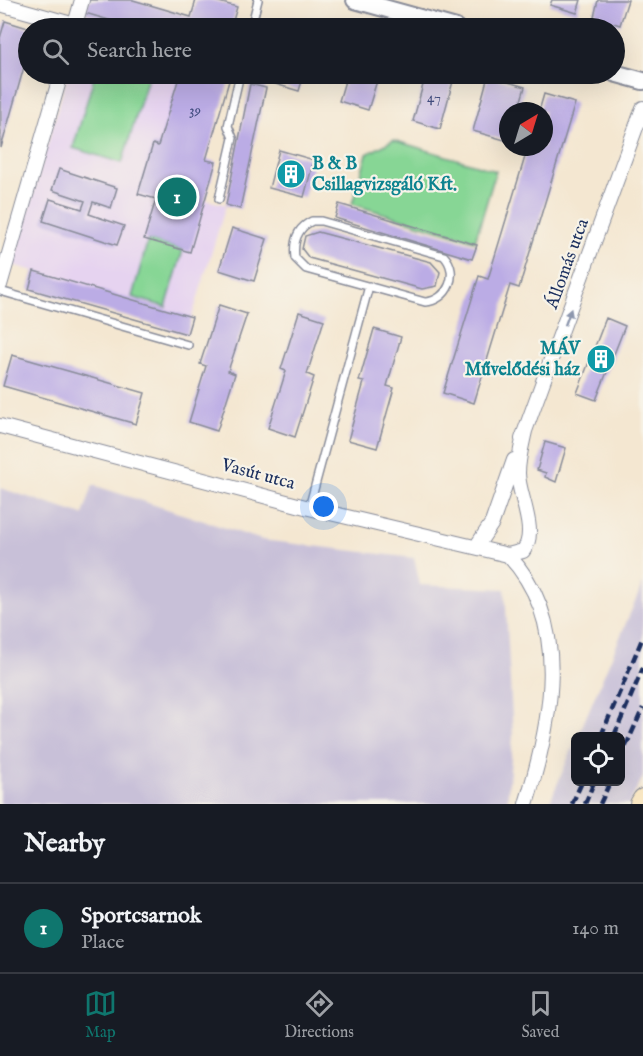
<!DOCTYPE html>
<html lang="en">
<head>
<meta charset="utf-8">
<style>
  :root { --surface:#171b24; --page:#242831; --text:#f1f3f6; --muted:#9ea1a6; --line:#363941; --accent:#0f766e }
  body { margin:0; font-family:"IM FELL English",serif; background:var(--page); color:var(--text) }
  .controls { position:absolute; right:18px; bottom:18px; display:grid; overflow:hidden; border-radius:9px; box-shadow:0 6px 24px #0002 }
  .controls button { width:54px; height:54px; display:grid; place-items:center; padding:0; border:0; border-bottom:2px solid var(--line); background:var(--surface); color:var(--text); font:30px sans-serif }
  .compass { position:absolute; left:499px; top:102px; width:54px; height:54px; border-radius:50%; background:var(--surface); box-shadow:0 6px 24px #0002; rotate:38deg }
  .you { position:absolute; left:324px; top:507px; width:21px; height:21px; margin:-15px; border:4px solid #fff; border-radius:50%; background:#1a73e8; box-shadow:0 0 0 9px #1a73e833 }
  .badge { display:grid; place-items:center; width:39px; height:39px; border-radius:50%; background:var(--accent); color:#fff; font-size:20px; font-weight:700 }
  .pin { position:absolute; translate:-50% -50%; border:3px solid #fff; box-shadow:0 2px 6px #0006 }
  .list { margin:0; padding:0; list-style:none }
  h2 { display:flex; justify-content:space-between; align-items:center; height:78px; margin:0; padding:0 24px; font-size:26px }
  h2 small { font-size:20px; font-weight:400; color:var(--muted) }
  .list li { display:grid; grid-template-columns:39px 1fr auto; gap:18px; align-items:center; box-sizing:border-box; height:90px; padding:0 24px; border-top:2px solid var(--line) }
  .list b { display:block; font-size:22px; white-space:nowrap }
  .list p { margin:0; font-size:20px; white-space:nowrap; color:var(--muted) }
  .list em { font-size:20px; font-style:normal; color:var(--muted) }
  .icon { flex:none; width:33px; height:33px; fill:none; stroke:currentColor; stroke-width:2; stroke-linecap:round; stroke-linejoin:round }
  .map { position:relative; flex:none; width:643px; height:804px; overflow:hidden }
  .search { position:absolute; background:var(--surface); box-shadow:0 6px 24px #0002; left:18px; right:18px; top:18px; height:66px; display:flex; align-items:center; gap:15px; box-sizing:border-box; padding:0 21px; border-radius:33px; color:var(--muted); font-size:22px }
  .sheet { height:168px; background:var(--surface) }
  nav { display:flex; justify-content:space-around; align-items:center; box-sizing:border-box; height:84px; border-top:2px solid var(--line); background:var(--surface); font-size:16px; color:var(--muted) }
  nav a { display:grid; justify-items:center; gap:3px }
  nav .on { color:var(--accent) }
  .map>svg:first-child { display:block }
  .built { fill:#e6d3f0 }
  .industrial { fill:#c8c0d8 }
  .green { fill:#87d695; stroke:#51827a; stroke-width:1.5 }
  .building { fill:#bbace5 }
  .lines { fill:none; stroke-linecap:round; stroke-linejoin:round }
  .service-casing { stroke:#888b98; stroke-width:10 }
  .minor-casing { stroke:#888b98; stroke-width:16 }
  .tertiary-casing { stroke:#888b98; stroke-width:20 }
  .secondary-casing { stroke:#888b98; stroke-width:22 }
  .service { stroke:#fff; stroke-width:7 }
  .minor { stroke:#fff; stroke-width:14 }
  .tertiary { stroke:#fff; stroke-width:16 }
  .secondary { stroke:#f9e7c3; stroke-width:20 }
  .rail { stroke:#1b2f5e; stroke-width:4.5; stroke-dasharray:9 4.5; stroke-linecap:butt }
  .oneway { fill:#8d97ae }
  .labels { text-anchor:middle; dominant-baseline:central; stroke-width:4.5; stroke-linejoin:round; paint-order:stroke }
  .number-label { font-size:15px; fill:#434e80 }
  .culture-label { font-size:18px; font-weight:bold; fill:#0d838f; stroke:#f7f3e8; text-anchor:start }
  .street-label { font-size:18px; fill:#1b2f5e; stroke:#f7f3e8 }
</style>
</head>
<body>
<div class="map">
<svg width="643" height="804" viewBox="0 0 643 804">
  <rect width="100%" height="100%" fill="#f7f3e8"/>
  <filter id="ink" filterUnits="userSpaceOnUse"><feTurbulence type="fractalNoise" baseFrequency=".0167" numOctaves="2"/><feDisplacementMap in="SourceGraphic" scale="12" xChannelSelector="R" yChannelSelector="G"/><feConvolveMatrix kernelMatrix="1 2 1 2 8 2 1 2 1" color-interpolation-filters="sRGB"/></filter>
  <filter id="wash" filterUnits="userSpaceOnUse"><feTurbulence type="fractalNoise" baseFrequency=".008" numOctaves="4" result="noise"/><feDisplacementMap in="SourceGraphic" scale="24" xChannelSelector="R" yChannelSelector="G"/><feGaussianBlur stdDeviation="1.35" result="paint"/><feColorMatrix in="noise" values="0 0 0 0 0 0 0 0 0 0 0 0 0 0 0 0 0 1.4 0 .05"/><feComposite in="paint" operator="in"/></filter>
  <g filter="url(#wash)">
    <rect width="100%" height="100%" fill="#f4e7d1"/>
    <path class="built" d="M 68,74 L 231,74 L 206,159 L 216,162 L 206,200 L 226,205 L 192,317 L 13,265 Z"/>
    <path class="industrial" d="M 93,485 L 262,540 L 414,558 L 420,585 L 505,589 L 513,736 L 507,804 L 0,804 L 0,488 L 83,515 Z
      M 643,583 L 643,777 L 629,804 L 549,804 L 575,742 L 576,782 L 620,782 L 620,736 L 578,736 Z"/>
    <path class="green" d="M 95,74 L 149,74 L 122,163 L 73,148 Z
      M 393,140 L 496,171 L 475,241 L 352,204 L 367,154 Z
      M 148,240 L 183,250 L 166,307 L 132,297 Z"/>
    <g id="blocks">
      <path class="building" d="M 89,0 L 133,0 L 191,17 L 196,0 L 212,0 L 237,7 L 231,28 L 136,28 L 85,13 Z
        M 552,0 L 581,0 L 577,13 L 550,5 Z
        M 598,0 L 628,0 L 620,25 L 594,17 Z
        M 292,17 L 318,25 L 317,28 L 289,28 Z
        M 5,21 L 28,28 L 28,53 L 1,148 L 0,38 Z
        M 180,74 L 231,74 L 206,160 L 216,162 L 190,252 L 144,239 L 156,199 L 138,194 L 153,144 L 158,146 Z
        M 275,74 L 304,74 L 299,91 L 272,83 Z
        M 347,74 L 379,74 L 368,110 L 339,101 Z
        M 426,74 L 455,74 L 440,129 L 413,121 Z
        M 488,76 L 525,87 L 518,111 L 508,111 L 508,141 L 473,131 Z
        M 250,84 L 266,88 L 240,209 L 226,205 Z
        M 544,94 L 575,103 L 519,288 L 510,285 L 474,403 L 443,393 L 479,276 L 488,279 L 528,147 L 544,147 L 544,111 L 539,111 Z
        M 279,150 L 314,160 L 304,197 L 269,188 Z
        M 59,169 L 117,188 L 111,208 L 93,202 L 89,214 L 124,226 L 117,245 L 43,221 L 50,199 L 82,209 L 85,201 L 52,190 Z
        M 339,204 L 477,245 L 472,259 L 335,218 Z
        M 232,228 L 267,239 L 254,281 L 219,270 Z
        M 318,232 L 431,262 L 440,272 L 437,286 L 422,289 L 309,258 L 302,249 L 305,236 Z
        M 34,271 L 192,317 L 187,334 L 29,289 Z
        M 219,305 L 247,314 L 228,371 L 235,374 L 217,431 L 189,422 L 206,366 L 200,364 Z
        M 299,312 L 324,320 L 307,374 L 314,377 L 295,437 L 268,428 L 286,371 L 281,369 Z
        M 606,318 L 625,326 L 596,400 L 577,393 Z
        M 374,329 L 401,337 L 387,386 L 394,388 L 377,448 L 348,440 L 364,382 L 359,381 Z
        M 12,355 L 145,393 L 136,424 L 3,386 Z
        M 545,442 L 566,448 L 556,482 L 545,477 L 546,473 L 537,470 Z"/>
    </g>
  </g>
  <g filter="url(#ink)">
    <use href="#blocks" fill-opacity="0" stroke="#888b98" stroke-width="1.5"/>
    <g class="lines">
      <g class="service-casing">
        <path id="service" d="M 251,28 L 258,0
          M 219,199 L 233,138 L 228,126 L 240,74
          M 312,221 L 321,221 L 444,256 C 460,273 448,301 425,302 L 306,269 L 295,258 C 293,242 297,228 312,221 Z
          M 0,291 L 188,345
          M 309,508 L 369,286"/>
      </g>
      <g class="minor-casing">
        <path id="minor" d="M 0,4 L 75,25
          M 74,28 L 82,0
          M 0,285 L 61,74
          M 0,426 L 309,508 L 508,555 L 523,551 C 539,532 518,495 518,473 C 518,459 522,445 525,431
          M 522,439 L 643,108
          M 476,547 L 492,523 L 514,460
          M 508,555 C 573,623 551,724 526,804"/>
      </g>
      <g class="tertiary-casing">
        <path id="tertiary" d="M 355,0 L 456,28
          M 614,73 L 643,81"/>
      </g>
      <g class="secondary-casing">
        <path id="secondary" d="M 640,804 L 643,799"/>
      </g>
      <use href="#service" class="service"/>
      <use href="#minor" class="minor"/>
      <use href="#tertiary" class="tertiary"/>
      <use href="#secondary" class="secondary"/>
      <path class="rail" d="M 601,736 L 643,637
        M 614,736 L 643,668
        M 620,759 L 643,708
        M 572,804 L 582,782
        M 585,804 L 594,782
        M 600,804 L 610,782"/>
    </g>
    <defs><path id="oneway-solid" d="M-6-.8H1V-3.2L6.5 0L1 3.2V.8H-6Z" transform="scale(1.5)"/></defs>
    <use class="oneway" href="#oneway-solid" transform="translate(568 317) rotate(-70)"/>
  </g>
  <defs>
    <g id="building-disc" transform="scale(1.5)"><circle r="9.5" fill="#0f9aa8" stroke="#f7f3e8"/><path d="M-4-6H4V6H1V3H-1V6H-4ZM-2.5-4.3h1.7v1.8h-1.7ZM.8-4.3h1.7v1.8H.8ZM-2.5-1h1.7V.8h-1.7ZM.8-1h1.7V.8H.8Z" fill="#fff"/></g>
  </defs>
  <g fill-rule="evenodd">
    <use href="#building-disc" x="291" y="174"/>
    <use href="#building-disc" x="601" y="359"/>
  </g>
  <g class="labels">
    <g class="number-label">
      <text x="434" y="97">47</text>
      <text x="195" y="110">39</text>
    </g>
    <g class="culture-label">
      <text x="312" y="164">B &amp; B<tspan x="312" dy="21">Csillagvizsgáló Kft.</tspan></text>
      <text x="580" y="349" text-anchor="end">MÁV<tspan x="580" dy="21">Művelődési ház</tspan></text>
    </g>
    <g class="street-label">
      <text transform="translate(568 264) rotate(-70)">Állomás utca</text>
      <text transform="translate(258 475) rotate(15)">Vasút utca</text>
    </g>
  </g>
</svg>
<div class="controls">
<button><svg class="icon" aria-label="locate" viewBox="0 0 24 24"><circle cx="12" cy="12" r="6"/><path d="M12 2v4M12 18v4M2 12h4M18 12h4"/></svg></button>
</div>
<svg class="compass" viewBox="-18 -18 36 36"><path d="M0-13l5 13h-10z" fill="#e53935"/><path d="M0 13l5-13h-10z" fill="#9ea1a6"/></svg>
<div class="you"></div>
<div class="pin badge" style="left:177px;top:197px">1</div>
<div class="search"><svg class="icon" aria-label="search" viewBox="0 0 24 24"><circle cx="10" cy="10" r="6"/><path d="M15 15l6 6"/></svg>Search here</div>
</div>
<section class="sheet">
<h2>Nearby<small></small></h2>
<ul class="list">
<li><span class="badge">1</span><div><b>Sportcsarnok</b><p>Place</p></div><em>140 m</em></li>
</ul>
</section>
<nav>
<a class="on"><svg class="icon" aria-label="map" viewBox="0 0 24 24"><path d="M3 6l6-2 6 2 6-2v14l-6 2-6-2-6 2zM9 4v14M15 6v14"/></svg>Map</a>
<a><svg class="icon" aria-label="directions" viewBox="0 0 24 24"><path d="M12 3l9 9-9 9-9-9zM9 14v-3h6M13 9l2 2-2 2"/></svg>Directions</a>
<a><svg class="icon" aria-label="saved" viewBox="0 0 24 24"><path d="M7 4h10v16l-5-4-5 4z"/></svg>Saved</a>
</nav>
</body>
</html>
